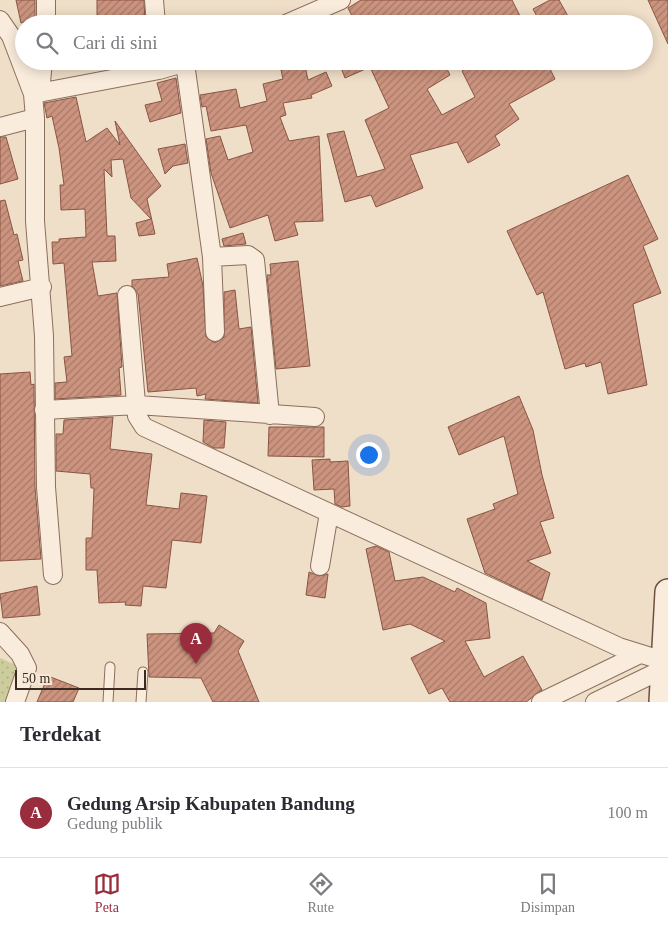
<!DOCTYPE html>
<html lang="id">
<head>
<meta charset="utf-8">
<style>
  :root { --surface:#fff; --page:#f2f2f3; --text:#2b2b33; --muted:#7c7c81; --line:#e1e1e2; --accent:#9a2d3d }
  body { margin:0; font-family:Georgia,serif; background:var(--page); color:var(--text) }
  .scale { position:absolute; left:15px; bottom:12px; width:131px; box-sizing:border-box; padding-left:5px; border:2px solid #3b2a20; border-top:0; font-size:14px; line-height:18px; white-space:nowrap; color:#3b2a20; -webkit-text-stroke:4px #f6e9d8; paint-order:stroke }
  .you { position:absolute; left:368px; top:454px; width:18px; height:18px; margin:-12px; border:4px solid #fff; border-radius:50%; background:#1a73e8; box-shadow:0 0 0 8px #1a73e833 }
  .badge { display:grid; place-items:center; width:32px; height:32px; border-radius:50%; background:var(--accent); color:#fff; font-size:16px; font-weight:700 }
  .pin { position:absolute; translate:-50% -41px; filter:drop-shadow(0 1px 2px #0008) }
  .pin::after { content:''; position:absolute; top:26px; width:18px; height:15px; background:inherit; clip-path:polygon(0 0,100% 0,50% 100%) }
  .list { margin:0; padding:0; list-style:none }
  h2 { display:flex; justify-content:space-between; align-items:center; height:65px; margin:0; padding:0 20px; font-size:21px }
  h2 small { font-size:16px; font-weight:400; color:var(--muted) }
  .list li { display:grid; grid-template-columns:32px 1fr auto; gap:15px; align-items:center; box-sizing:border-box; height:90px; padding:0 20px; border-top:1px solid var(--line) }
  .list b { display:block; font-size:19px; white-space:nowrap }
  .list p { margin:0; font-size:16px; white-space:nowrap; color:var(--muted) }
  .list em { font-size:16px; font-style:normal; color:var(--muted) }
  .icon { flex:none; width:28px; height:28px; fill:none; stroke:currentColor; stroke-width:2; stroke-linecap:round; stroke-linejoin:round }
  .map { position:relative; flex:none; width:668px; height:702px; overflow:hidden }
  .search { position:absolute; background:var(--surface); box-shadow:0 2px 12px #0003; left:15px; right:15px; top:15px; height:55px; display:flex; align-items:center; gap:12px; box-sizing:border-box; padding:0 18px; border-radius:28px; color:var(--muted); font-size:19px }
  .sheet { height:155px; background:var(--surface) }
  nav { display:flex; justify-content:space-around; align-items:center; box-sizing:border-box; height:70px; border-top:1px solid var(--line); background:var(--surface); font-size:14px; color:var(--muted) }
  nav a { display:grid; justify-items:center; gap:2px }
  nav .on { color:var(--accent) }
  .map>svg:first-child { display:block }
  .park { fill:url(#park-dots) }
  .building { fill:url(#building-hatch); stroke:#8a5543 }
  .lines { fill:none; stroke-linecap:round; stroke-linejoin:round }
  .lane-casing { stroke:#8b6f5d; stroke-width:11 }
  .street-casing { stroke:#8b6f5d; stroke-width:20 }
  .secondary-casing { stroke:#6d5040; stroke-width:28 }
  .lane { stroke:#f9ecdc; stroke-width:9 }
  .street { stroke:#f9ecdc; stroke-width:18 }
  .secondary { stroke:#f9ecdc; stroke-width:25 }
</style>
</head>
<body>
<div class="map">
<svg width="668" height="702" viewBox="0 0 668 702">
  <defs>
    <pattern id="park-dots" width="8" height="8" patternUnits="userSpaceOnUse" patternTransform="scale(1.25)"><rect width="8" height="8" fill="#cdcc9c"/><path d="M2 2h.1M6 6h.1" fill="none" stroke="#b1af86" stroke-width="1.8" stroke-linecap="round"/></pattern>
    <pattern id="building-hatch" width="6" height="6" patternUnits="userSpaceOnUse" patternTransform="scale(1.25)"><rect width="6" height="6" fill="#cc947f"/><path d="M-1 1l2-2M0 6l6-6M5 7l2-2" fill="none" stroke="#a77968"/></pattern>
  </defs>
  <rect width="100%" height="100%" fill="#efdec8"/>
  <path class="park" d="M 0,658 L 20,667 L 6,702 L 0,702 Z"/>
  <path class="building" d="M 16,0 L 35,0 L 35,19 L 21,23 Z
    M 97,0 L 144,0 L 145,24 L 97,24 Z
    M 361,0 L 512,0 L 524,24 L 356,24 L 348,8 Z
    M 550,0 L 559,0 L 569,18 L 558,24 L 541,24 L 533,9 Z
    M 648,0 L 668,0 L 668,44 Z
    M 296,61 L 304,61 L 308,80 L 326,72 L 332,86 L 311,95 L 312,98 L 283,103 L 286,115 L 280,117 L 289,141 L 319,136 L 323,221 L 294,222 L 298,235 L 275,241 L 268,215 L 230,228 L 211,173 L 206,139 L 220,136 L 228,160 L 253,152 L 246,125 L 211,131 L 206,106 L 202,107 L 200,95 L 236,89 L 240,108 L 267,101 L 263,84 L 283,79 L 280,65 Z
    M 349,61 L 443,61 L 450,75 L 427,89 L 442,115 L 475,97 L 462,71 L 482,61 L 546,61 L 555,79 L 509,104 L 519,119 L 495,136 L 500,145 L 468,163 L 457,142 L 410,155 L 423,188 L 376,207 L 371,195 L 345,202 L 327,134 L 344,131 L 357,177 L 385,169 L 365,120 L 389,108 L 370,67 L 345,78 L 340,65 Z
    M 176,78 L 181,113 L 150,122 L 145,105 L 162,101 L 157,83 Z
    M 76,97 L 86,142 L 107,128 L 120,145 L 115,121 L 161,186 L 147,199 L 155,234 L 139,236 L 136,223 L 151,219 L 131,198 L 123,159 L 111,160 L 112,177 L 104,169 L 107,236 L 115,236 L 116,261 L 92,262 L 98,296 L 117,293 L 122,367 L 119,368 L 121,395 L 55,399 L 55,383 L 67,382 L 64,357 L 72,356 L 64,263 L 53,264 L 52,242 L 59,242 L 59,239 L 86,237 L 85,209 L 61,210 L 60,185 L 64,185 L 59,148 L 52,116 L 47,118 L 44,103 Z
    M 0,137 L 6,137 L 18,179 L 0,184 Z
    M 185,144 L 188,163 L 173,166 L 165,174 L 158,149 Z
    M 628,175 L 658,239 L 643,246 L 661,293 L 633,304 L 647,385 L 608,394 L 601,362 L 586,367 L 585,363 L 565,369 L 543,292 L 537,295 L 507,231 Z
    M 5,200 L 14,235 L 17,234 L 23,260 L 18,261 L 23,281 L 0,286 L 0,201 Z
    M 243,233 L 246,244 L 224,246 L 222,239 Z
    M 197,258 L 203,286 L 206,337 L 215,343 L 224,337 L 224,292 L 235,290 L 239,329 L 251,327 L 258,403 L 205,399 L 206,394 L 197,396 L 196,388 L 148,392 L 138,294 L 132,286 L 132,280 L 169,277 L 167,264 Z
    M 298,261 L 310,366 L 276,369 L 267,275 L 271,275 L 270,264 Z
    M 30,372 L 31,385 L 34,384 L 35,487 L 41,559 L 0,561 L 0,374 Z
    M 519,396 L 533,430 L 542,475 L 554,518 L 540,522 L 551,553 L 527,561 L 550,573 L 542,600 L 485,573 L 467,519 L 495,509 L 493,504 L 518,494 L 504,436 L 459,455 L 448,427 Z
    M 113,417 L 110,449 L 152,454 L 146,505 L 179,509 L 181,493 L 207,496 L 201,543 L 172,540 L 166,588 L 143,586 L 141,606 L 125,605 L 126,602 L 99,603 L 97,570 L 86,570 L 86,538 L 92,538 L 94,488 L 91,488 L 90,474 L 56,471 L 56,434 L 63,434 L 64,420 Z
    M 204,420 L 226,422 L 224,448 L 214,448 L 203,442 Z
    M 269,427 L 324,427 L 324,457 L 268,456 Z
    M 330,459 L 330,462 L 348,461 L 350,506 L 342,507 L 335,504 L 334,489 L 314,490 L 312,460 Z
    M 376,546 L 389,552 L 395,581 L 423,577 L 455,592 L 457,588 L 486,603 L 490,638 L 465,641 L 484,677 L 523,656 L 542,690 L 526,702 L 450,702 L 442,688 L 429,694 L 411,658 L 445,641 L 410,624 L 383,630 L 366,549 Z
    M 309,572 L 319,576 L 328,574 L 325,598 L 306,595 Z
    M 37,586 L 40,615 L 3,618 L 0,594 Z
    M 219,625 L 244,641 L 238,651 L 259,702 L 213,702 L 201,678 L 149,677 L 147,634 L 214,633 Z
    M 48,676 L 79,688 L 73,702 L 37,702 Z"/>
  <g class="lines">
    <g class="lane-casing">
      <path id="lane" d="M 108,702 L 110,667
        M 141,702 L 143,672"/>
    </g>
    <g class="street-casing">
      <path id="street" d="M 46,0 L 46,24
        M 154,0 L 156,24
        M 0,20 L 11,36 L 33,94 L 159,70 L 190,61
        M 286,24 L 341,0
        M 185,63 L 212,257 L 248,255 L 255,260 L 270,415
        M 40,93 L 43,61
        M 33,94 L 35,118 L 35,221 L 44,336 L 46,487 L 53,575
        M 0,127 L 35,118
        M 212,257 L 215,332
        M 127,295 L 137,416 L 144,427 L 619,647 L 664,661
        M 0,297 L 42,287
        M 44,410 L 137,405 L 315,417
        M 320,566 L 329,513
        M 0,632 L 20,654 L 27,668 L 15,702
        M 541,702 L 638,655
        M 595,702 L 653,674 L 663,671"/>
    </g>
    <g class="secondary-casing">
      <path id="secondary" d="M 662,702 L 668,592"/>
    </g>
    <use href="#lane" class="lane"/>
    <use href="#street" class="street"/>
    <use href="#secondary" class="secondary"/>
  </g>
</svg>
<div class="scale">50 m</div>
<div class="you"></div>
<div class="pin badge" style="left:196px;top:664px">A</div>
<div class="search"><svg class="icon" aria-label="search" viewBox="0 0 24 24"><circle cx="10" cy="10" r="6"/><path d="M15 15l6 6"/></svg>Cari di sini</div>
</div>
<section class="sheet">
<h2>Terdekat<small></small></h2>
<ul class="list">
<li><span class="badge">A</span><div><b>Gedung Arsip Kabupaten Bandung</b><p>Gedung publik</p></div><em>100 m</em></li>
</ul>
</section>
<nav>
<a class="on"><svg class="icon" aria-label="map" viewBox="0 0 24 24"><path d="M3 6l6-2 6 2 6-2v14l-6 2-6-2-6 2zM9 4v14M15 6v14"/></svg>Peta</a>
<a><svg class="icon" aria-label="directions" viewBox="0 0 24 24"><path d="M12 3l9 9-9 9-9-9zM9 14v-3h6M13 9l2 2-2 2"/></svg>Rute</a>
<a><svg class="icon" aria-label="saved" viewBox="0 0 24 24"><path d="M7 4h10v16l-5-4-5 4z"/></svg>Disimpan</a>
</nav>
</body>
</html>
